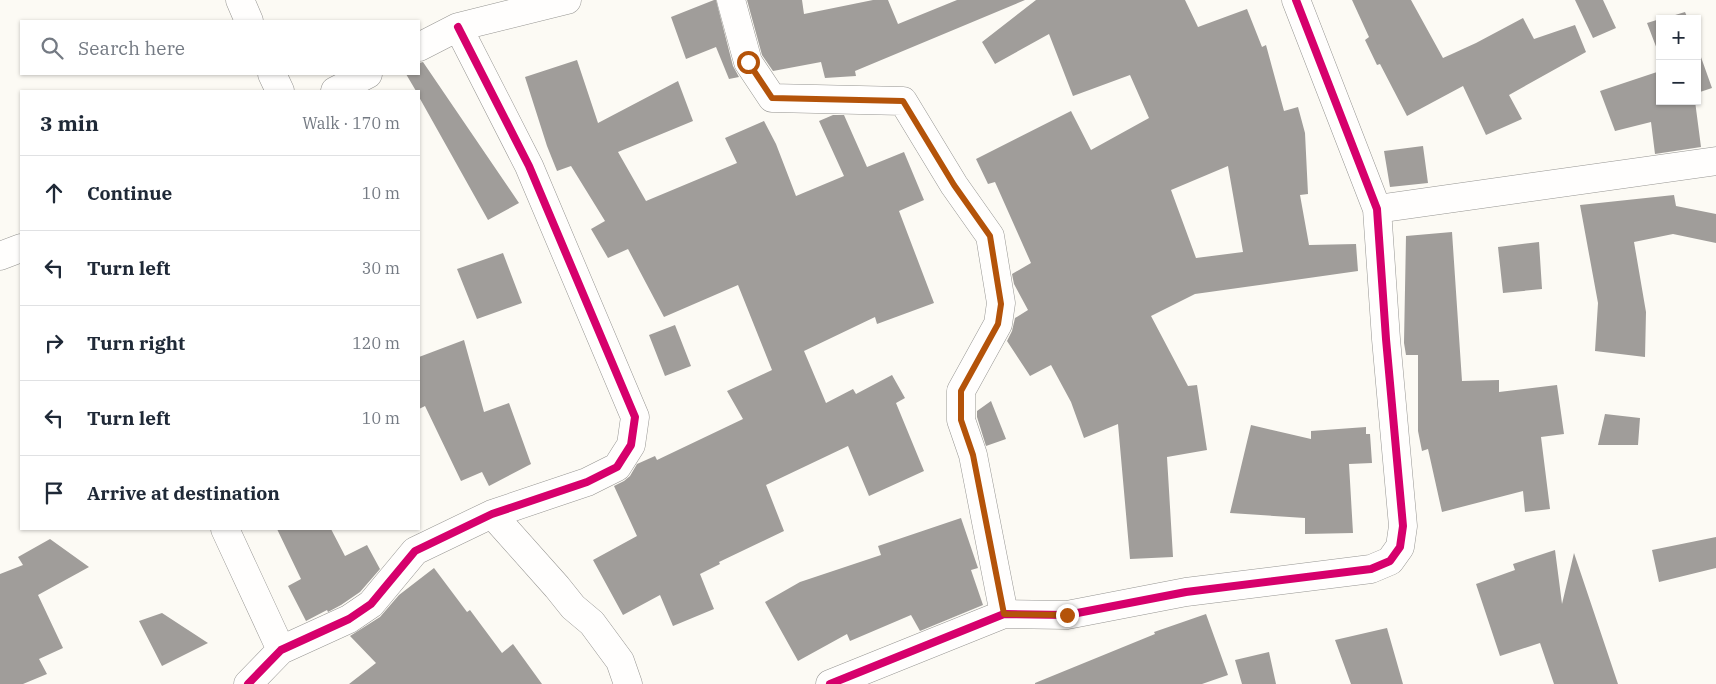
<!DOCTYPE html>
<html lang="en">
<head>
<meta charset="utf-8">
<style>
  :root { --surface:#fff; --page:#f2f2f3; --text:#1f2937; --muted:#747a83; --line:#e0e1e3 }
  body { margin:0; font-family:"IBM Plex Serif",serif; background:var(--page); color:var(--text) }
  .controls { position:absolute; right:15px; top:15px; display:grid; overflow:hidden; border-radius:0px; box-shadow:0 1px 4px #0004 }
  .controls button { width:45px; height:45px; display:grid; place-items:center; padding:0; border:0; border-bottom:1px solid var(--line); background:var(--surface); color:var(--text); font:25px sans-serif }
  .stop { position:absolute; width:15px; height:15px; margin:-11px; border:4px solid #b45309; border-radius:50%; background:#fff }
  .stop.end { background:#b45309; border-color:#fff; box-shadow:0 1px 5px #0008 }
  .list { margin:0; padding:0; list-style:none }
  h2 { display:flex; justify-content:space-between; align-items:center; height:65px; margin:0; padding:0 20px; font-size:21px }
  h2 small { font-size:16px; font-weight:400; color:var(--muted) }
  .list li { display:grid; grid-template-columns:32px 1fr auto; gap:15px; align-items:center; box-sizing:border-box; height:75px; padding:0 20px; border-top:1px solid var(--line) }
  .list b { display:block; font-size:19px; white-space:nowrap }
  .list em { font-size:16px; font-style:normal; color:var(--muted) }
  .icon { flex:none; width:28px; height:28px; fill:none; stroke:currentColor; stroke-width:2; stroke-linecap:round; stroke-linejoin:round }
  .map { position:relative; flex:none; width:1716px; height:684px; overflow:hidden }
  .search { position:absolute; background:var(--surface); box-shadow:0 1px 4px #0004; left:20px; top:20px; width:400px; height:55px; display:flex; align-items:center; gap:12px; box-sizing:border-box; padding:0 18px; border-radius:0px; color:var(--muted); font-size:19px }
  .panel { position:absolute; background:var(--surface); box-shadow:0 1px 4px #0004; left:20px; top:90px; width:400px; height:440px; border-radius:0px }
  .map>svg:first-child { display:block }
  .building { fill:#a09d9a; fill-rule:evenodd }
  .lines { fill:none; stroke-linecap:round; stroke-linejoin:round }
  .street-casing { stroke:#969592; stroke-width:29 }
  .street { stroke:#fffefd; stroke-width:28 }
  .cycleway-casing { stroke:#fff; stroke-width:11 }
  .cycleway { stroke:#d6006c; stroke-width:8 }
  .route { stroke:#b45309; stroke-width:6 }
</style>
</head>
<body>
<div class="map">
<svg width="1716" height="684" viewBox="0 0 1716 684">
  <rect width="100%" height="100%" fill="#fcfaf4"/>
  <path class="building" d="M 714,0 L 716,0 L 733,66 L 739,77 L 729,79 L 716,47 L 686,59 L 671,17 Z
    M 747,0 L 802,0 L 804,14 L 873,0 L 888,0 L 898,24 L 957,0 L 1025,0 L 855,71 L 856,76 L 825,78 L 821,62 L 773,71 L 762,55 Z
    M 1036,0 L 1185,0 L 1198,27 L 1247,9 L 1262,47 L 1266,45 L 1284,111 L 1298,107 L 1305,133 L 1308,194 L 1300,195 L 1309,245 L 1356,244 L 1358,271 L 1195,294 L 1151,316 L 1188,386 L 1197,385 L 1207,450 L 1167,457 L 1173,557 L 1130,559 L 1118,424 L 1084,438 L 1071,402 L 1051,365 L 1030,376 L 1007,341 L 1012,331 L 1015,318 L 1028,310 L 1014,284 L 1012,274 L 1031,263 L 995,182 L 988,184 L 976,159 L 1071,111 L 1091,150 L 1149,118 L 1130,75 L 1073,96 L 1049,34 L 995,64 L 982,42 ZM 1228,166 L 1243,252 L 1196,258 L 1171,190 Z
    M 1352,0 L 1411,0 L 1443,58 L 1476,43 L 1523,18 L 1534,39 L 1575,25 L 1586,52 L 1509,95 L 1522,119 L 1486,135 L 1463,86 L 1407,116 L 1380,64 L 1377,65 L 1365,40 L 1369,37 Z
    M 1575,0 L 1603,0 L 1616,28 L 1593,38 Z
    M 1685,12 L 1688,19 L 1662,19 Z
    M 1660,19 L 1660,57 L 1647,23 Z
    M 1697,46 L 1712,88 L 1697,93 Z
    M 577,60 L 598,123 L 678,81 L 693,121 L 618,152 L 646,201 L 737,163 L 725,138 L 764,121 L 776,144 L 796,196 L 844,176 L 819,121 L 833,115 L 844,115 L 867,167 L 904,152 L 924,200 L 899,211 L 934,303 L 877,324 L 875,317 L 804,351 L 826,403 L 853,389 L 856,394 L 892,375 L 905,398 L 896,403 L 924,471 L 869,496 L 848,446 L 766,485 L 784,531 L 719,562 L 720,564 L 700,574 L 714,609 L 673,626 L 660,595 L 623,615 L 593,560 L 637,536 L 614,486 L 624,481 L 630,476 L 637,464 L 655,456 L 657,460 L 743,419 L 727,391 L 772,370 L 738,285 L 664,317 L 628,249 L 608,258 L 591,229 L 605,221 L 571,166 L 557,171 L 547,146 L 525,77 Z
    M 423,62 L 519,203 L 488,220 L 419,97 L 419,91 L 416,91 L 406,74 L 419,74 L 419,63 Z
    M 1660,71 L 1660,101 L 1695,101 L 1701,147 L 1655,154 L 1651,122 L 1615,131 L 1600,91 Z
    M 1423,146 L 1428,183 L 1390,187 L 1384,151 Z
    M 1674,195 L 1676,206 L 1716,214 L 1716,243 L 1673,234 L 1634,242 L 1646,312 L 1645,357 L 1595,351 L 1598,303 L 1580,205 Z
    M 1452,232 L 1462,381 L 1499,380 L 1499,392 L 1557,385 L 1564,434 L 1541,437 L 1550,509 L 1525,512 L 1523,491 L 1442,512 L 1428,449 L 1422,451 L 1418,431 L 1418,355 L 1406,355 L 1404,343 L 1406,236 Z
    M 1539,242 L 1542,289 L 1503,293 L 1498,247 Z
    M 503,253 L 522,303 L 477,319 L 457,269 Z
    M 675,325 L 691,366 L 665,376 L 649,335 Z
    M 464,340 L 484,412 L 509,403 L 531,464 L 489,486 L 482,472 L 461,481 L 425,406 L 419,409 L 419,357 Z
    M 991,401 L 1006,439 L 986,446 L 977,417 L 977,411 Z
    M 1605,414 L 1640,418 L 1638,445 L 1598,445 Z
    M 1251,425 L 1311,439 L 1311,431 L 1366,427 L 1366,434 L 1370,434 L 1372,463 L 1349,464 L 1353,533 L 1305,534 L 1305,518 L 1230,513 Z
    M 961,518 L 978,568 L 971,570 L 983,605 L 920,631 L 911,615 L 850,641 L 847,634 L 798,661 L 765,602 L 800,582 L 881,555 L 878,546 Z
    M 277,529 L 331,529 L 345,556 L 367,545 L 380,569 L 360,592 L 341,605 L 328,612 L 327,610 L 306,621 L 288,586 L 301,579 Z
    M 1716,537 L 1716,568 L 1659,582 L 1652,550 Z
    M 50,539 L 89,567 L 38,595 L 63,648 L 39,659 L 47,674 L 23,684 L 0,684 L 0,574 L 23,565 L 18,557 Z
    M 1555,550 L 1562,604 L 1574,553 L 1618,684 L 1554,684 L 1540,643 L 1500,656 L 1476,584 L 1515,570 L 1513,564 Z
    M 434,568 L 467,612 L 470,610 L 502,653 L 513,644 L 542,684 L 349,684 L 376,663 L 350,636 L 380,617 L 399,595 Z
    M 162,613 L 208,643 L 162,666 L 139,621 Z
    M 1206,614 L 1228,675 L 1202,684 L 1035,684 L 1035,683 L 1155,634 L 1154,632 Z
    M 1387,628 L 1403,684 L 1351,684 L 1335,640 Z
    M 1269,652 L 1276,684 L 1242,684 L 1235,660 Z"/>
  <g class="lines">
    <g class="street-casing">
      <path id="street" d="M 240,0 L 249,21
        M 731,0 L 748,62 L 772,98 L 903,101 L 954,185 L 990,236 L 1001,303 L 998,324 L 961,391 L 961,420 L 973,455 L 1004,614
        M 419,47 L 458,27 L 567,0
        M 272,74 L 280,91
        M 335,91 L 368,74
        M 1377,209 L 1716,161
        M 0,256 L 21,248
        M 492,514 L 557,587 L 573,607 L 592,623 L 620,661 L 628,684
        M 225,529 L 281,650
        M 248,684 L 281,650 L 349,619 L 371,604 L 415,551 L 492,514 L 587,482 L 617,467 L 631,445 L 635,417 L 529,166 L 458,27
        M 830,684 L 1004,614 L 1067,615 L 1186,592 L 1371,569 L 1390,561 L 1400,547 L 1403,526 L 1386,339 L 1377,209 L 1296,0"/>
    </g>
    <use href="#street" class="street"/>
    <g class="cycleway-casing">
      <path id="cycleway" d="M 248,684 L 281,650 L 349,619 L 371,604 L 415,551 L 492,514 L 587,482 L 617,467 L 631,445 L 635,417 L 529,166 L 458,27
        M 830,684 L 1004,614 L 1067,615 L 1186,592 L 1371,569 L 1390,561 L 1400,547 L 1403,526 L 1386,339 L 1377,209 L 1296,0"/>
    </g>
    <use href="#cycleway" class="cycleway"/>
  </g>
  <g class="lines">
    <path class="route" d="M 748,62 L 772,98 L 903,101 L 954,185 L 990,236 L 1001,304 L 998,324 L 961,391 L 961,420 L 973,455 L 1004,614 L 1067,615"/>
  </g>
</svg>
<div class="controls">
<button>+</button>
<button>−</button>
</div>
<div class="stop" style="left:748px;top:62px"></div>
<div class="stop end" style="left:1067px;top:615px"></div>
<div class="search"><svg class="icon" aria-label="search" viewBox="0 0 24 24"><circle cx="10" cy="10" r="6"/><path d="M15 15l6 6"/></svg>Search here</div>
<section class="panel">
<h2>3 min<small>Walk · 170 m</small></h2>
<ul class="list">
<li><svg class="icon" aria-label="ahead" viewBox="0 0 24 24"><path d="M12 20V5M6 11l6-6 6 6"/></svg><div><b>Continue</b></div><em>10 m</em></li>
<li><svg class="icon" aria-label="left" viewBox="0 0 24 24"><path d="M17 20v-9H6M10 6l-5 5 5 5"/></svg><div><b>Turn left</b></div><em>30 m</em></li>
<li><svg class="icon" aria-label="right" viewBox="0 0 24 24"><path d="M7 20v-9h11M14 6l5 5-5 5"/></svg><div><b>Turn right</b></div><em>120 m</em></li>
<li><svg class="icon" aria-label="left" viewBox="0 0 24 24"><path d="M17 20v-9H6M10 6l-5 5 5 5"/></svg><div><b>Turn left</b></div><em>10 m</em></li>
<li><svg class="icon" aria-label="arrive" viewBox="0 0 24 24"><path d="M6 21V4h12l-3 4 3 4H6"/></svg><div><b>Arrive at destination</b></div></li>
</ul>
</section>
</div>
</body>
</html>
